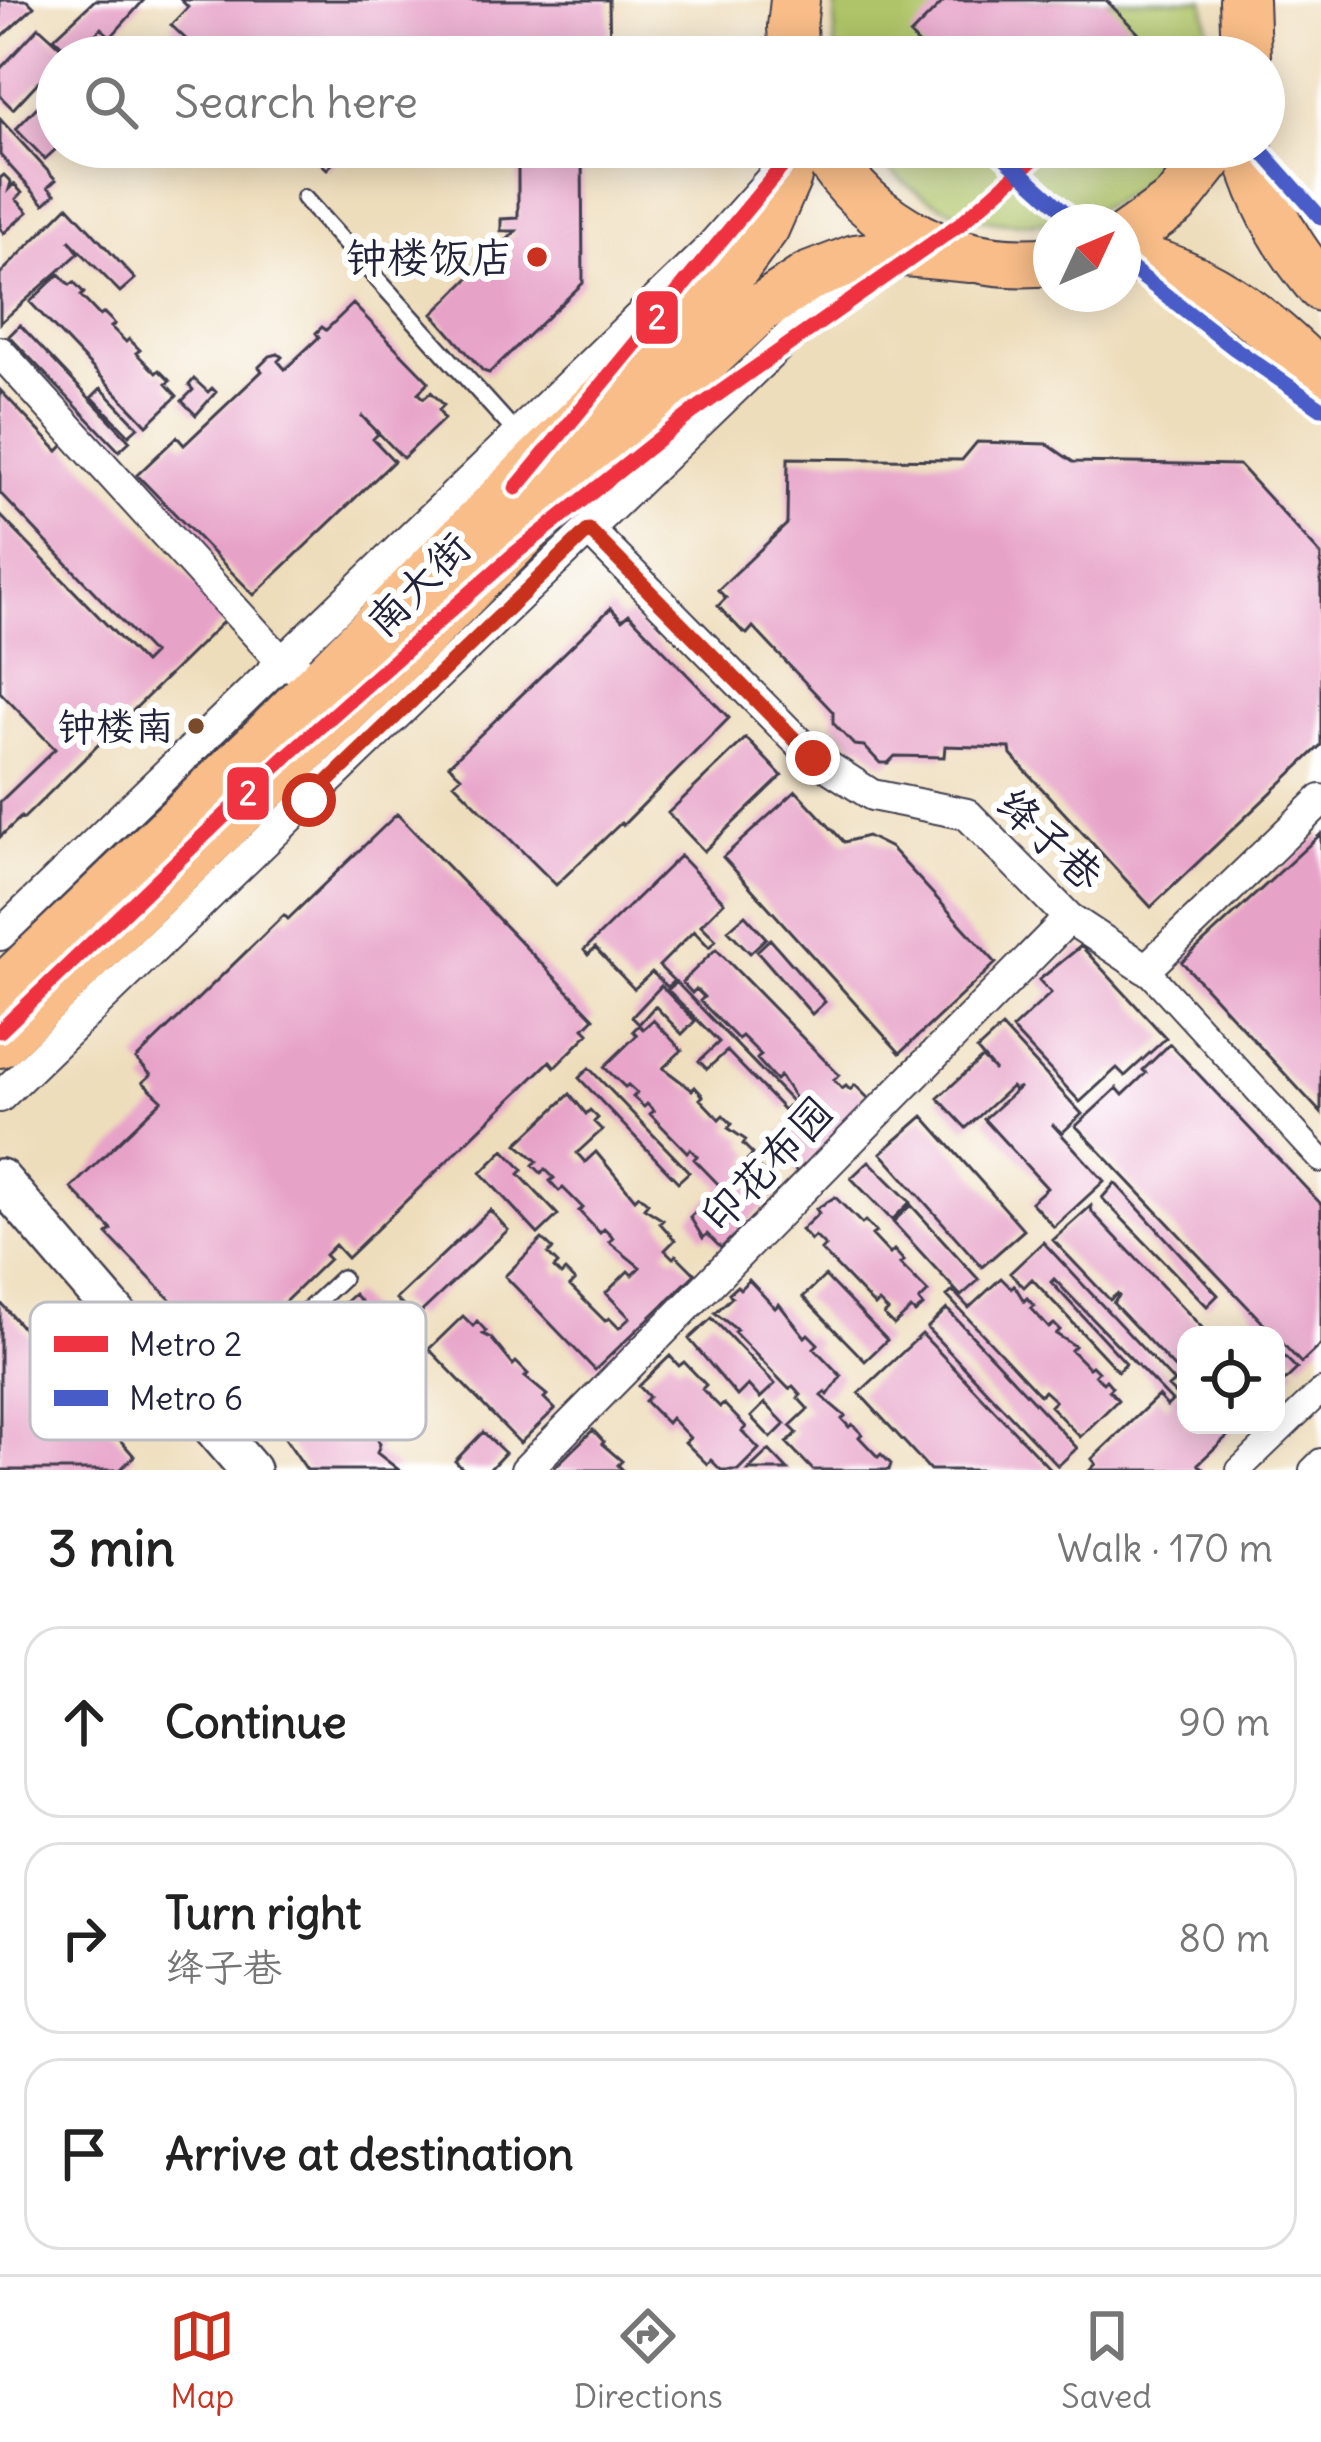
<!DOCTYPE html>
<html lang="en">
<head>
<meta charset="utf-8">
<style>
  :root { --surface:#fff; --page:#f6f6f6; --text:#222; --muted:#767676; --line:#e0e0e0; --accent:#c8321e }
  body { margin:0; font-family:Delius,"LXGW WenKai TC",sans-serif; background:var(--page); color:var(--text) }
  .controls { position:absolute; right:36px; bottom:36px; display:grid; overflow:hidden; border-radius:24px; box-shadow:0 6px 30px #0003 }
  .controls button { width:108px; height:108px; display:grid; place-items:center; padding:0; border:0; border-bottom:3px solid var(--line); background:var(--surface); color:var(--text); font:60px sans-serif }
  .compass { position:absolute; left:1033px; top:204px; width:108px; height:108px; border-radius:50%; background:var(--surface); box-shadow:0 6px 30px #0003; rotate:46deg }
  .stop { position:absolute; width:36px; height:36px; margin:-27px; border:9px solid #c8321e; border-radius:50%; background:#fff }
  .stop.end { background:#c8321e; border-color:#fff; box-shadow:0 3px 12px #0008 }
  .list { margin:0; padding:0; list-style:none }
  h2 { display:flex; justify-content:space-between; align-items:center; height:156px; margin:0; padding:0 48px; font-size:51px }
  h2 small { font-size:39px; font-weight:400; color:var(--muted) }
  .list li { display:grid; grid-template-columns:78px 1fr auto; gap:36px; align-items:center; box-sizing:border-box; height:192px; margin:0 24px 24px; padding:0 24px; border:3px solid var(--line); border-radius:36px }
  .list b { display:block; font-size:45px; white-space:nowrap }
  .list p { margin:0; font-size:39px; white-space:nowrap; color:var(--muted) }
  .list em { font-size:39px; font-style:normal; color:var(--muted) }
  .icon { flex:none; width:66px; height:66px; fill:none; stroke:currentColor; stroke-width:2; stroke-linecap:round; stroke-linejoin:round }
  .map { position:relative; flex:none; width:1321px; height:1470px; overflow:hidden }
  .search { position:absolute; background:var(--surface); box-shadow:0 6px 30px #0003; left:36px; right:36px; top:36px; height:132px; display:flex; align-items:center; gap:30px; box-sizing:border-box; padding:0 42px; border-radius:66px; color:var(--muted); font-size:45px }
  .sheet { height:804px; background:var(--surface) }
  nav { display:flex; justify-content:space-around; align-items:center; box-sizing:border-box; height:168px; border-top:3px solid var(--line); background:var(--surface); font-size:33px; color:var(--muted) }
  nav a { display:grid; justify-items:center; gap:6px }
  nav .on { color:var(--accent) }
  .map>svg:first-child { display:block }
  .green { fill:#afc468; stroke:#687352; stroke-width:3 }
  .building { fill:#e7a2c8 }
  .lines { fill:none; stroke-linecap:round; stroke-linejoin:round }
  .service-casing { stroke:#413e4e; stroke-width:20 }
  .pedestrian-casing { stroke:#413e4e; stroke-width:28 }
  .minor-casing { stroke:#413e4e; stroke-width:34 }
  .tertiary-casing { stroke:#413e4e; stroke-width:44 }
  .primary-casing { stroke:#413e4e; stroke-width:52 }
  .service { stroke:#fff; stroke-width:15 }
  .pedestrian { stroke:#fff; stroke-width:24 }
  .minor { stroke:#fff; stroke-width:30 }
  .tertiary { stroke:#fff; stroke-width:39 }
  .primary { stroke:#f8bd88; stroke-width:48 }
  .metro-1-casing { stroke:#fff; stroke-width:24 }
  .metro-2-casing { stroke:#fff; stroke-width:24 }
  .metro-1 { stroke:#ef3340; stroke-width:15 }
  .metro-2 { stroke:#485cc7; stroke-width:15 }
  .route { stroke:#c8321e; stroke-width:15 }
  .poi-dot { fill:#c8321e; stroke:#fff; stroke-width:4.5 }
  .bus-dot { fill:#7a4b2a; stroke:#fff; stroke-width:4.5 }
  .labels { text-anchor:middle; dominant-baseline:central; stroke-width:12; stroke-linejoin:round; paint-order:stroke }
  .bus-label { font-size:39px; fill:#22223b; stroke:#fff; text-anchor:end }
  .poi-label { font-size:42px; fill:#22223b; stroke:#fff; text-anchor:end }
  .street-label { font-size:42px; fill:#22223b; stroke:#fff }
  .key { fill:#fff; stroke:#bdbdc4; stroke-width:3 }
  .key-label { font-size:33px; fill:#22223b }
  .line-badge { stroke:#fff; stroke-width:4.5 }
  .badge-label { font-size:33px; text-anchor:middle; font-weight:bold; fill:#fff }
</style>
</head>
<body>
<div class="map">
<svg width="1321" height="1470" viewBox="0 0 1321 1470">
  <rect width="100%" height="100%" fill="#fff"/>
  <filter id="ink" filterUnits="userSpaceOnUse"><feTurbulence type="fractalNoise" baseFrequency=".00833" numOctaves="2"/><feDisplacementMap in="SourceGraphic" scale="24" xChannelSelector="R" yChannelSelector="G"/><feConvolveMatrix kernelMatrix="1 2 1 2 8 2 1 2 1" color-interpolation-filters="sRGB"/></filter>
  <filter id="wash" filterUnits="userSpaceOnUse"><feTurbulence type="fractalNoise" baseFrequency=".004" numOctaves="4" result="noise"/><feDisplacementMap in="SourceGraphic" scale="48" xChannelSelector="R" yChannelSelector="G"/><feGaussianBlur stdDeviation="2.7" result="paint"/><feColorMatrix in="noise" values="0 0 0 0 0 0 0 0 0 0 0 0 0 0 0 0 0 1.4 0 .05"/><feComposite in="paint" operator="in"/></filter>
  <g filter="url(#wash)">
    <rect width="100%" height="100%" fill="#edb"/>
    <path class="green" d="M 836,0 L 1204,0 L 1209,33 L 1206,57 L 834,57 Z
      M 870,147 L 1172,147 C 1103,252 941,246 870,147 Z"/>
    <g id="blocks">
      <path class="building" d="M 0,0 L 27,0 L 34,7 L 0,38 Z
        M 95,0 L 144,0 L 111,37 L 101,28 L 75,57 L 54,38 Z
        M 181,0 L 609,0 L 610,57 L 205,57 L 171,25 L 188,7 Z
        M 945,0 L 1106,0 L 1141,36 L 1119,57 L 931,57 L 910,35 Z
        M 39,27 L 72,57 L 57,57 L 57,74 L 46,86 L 40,80 L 13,109 L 0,96 L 0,69 Z
        M 57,86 L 57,148 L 45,159 L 16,129 Z
        M 0,119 L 56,180 L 48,187 L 55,194 L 44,204 L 0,155 Z
        M 303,147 L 349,147 L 327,169 Z
        M 518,147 L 582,147 L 583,283 L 489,373 L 483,371 L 433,314 L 516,231 L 501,231 L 501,219 L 518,218 Z
        M 4,175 L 11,182 L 9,189 L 14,184 L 22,193 L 16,199 L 28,212 L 4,233 L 0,228 L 0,178 Z
        M 68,206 L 135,279 L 120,292 L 69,240 L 79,253 L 0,323 L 0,274 Z
        M 59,274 L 70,285 L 74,282 L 84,293 L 81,296 L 100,316 L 104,313 L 115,324 L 111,327 L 126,342 L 129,339 L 140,350 L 136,353 L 156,373 L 159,370 L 170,381 L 166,384 L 177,396 L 147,425 L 30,302 Z
        M 353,304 L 429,382 L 418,393 L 424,398 L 431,392 L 444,405 L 439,410 L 444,419 L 403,458 L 361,415 L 378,434 L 373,439 L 394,461 L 254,595 L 137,475 L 177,437 L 184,445 L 262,371 L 259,367 L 270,356 L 278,354 L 282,357 L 278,361 L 285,369 L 319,337 L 316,333 L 322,327 L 326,330 Z
        M 20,325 L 130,441 L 119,451 L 9,336 Z
        M 194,379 L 208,392 L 212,388 L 216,392 L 196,415 L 182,401 L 193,390 L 189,385 Z
        M 101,388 L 138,427 L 129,435 L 92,397 Z
        M 0,390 L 58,451 L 65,444 L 227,618 L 23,819 L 21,817 L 0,837 L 0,802 L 55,749 L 0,692 L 0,515 L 144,663 L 153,654 L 0,493 Z
        M 977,442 L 1047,444 L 1073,462 L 1239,465 L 1321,555 L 1321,745 L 1151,907 L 1011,755 L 1010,748 L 945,746 L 944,757 L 895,756 L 888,763 L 880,763 L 864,746 L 854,745 L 833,723 L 833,712 L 753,627 L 747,634 L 742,631 L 718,606 L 726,598 L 718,590 L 787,524 L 788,458 L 962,460 Z
        M 611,608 L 622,620 L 629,614 L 729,718 L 623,825 L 621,823 L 556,885 L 454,783 L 461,776 L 449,765 Z
        M 746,738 L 782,776 L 704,851 L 668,813 Z
        M 796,791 L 844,842 L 867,836 L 891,848 L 996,963 L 900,1053 L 723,857 Z
        M 397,814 L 594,1018 L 584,1028 L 589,1033 L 555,1067 L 550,1061 L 347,1258 L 335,1245 L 325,1255 L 329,1259 L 227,1358 L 107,1234 L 112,1230 L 71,1188 L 162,1100 L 143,1082 L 151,1075 L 136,1059 L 284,915 L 288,919 Z
        M 1321,834 L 1321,1113 L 1182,962 Z
        M 680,856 L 724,902 L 701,925 L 716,940 L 709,947 L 694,931 L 659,966 L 674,981 L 667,987 L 652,972 L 634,989 L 595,948 L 588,955 L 584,950 Z
        M 745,915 L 766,938 L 750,953 L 728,930 Z
        M 770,939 L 825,1002 L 812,1014 L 757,951 Z
        M 1081,946 L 1166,1038 L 1125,1076 L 1117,1068 L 1080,1102 L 1012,1029 L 1051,993 L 1039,980 Z
        M 716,949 L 839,1075 L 834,1080 L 842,1089 L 846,1086 L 850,1090 L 855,1085 L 870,1100 L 799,1174 L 786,1161 L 779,1150 L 783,1146 L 776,1138 L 792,1122 L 792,1117 L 795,1120 L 809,1106 L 799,1096 L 796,1100 L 780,1076 L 776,1080 L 757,1059 L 761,1055 L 742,1036 L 738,1039 L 700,1001 L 704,997 L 696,989 L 692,993 L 682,982 Z
        M 676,982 L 792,1102 L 784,1110 L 727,1051 L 707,1069 L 699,1061 L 719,1042 L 668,990 Z
        M 661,986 L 695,1021 L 682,1034 L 655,1006 L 639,1024 L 632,1017 Z
        M 653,1020 L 682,1050 L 663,1068 L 692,1090 L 695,1087 L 703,1096 L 700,1099 L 719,1119 L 723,1115 L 732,1124 L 728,1128 L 746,1140 L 743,1144 L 753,1154 L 747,1160 L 769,1175 L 765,1179 L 778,1193 L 721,1248 L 707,1234 L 703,1238 L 690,1217 L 721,1187 L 694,1159 L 697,1156 L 690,1149 L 687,1152 L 650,1114 L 654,1111 L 647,1104 L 644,1107 L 633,1097 L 637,1093 L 628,1085 L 625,1087 L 604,1067 L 637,1035 L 633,1031 L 639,1025 L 643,1029 Z
        M 1002,1027 L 1082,1114 L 1062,1133 L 1052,1124 L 1104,1181 L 1054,1227 L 1031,1202 L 1047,1188 L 984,1119 L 1020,1087 L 1014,1090 L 1011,1087 L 966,1128 L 938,1098 L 982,1058 L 995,1071 L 977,1050 Z
        M 1170,1044 L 1321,1204 L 1321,1344 L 1301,1363 L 1076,1126 L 1117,1088 L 1123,1095 L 1146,1073 L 1143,1070 Z
        M 589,1068 L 689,1172 L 678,1182 L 579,1078 Z
        M 570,1094 L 586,1114 L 590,1110 L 598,1118 L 594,1122 L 602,1130 L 577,1153 L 585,1162 L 596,1152 L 635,1199 L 639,1195 L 648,1203 L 644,1208 L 663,1220 L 660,1223 L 675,1240 L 665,1250 L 673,1258 L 676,1255 L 695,1274 L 595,1370 L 505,1276 L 542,1239 L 553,1249 L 548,1254 L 558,1264 L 554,1268 L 561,1275 L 565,1271 L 575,1281 L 570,1286 L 605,1321 L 609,1318 L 619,1328 L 630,1318 L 606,1293 L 628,1271 L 632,1275 L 640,1267 L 609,1242 L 613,1238 L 604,1229 L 600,1233 L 579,1211 L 583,1208 L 563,1188 L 559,1191 L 550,1181 L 554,1178 L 545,1169 L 541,1173 L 533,1165 L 537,1161 L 517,1144 Z
        M 923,1116 L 1024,1230 L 982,1267 L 881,1153 Z
        M 504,1150 L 523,1170 L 519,1174 L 558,1215 L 538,1234 L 481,1173 Z
        M 869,1161 L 910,1202 L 892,1220 L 851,1178 Z
        M 1115,1183 L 1218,1295 L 1207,1306 L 1102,1198 Z
        M 835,1197 L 862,1224 L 865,1221 L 876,1232 L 872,1235 L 890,1254 L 894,1250 L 904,1261 L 900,1264 L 928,1292 L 919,1301 L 923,1306 L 915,1313 L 911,1309 L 894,1325 L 884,1315 L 888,1311 L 879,1302 L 875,1306 L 821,1250 L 825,1246 L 815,1236 L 811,1240 L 801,1230 L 819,1213 L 816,1209 Z
        M 911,1205 L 979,1280 L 961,1296 L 893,1222 Z
        M 1091,1206 L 1092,1212 L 1209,1335 L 1186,1335 L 1186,1373 L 1182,1376 L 1113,1303 L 1119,1296 L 1117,1294 L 1110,1300 L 1053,1240 Z
        M 490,1210 L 508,1230 L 415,1318 L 396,1299 Z
        M 1043,1242 L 1174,1382 L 1168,1387 L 1176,1395 L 1186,1385 L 1186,1425 L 1239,1425 L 1198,1464 L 1204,1470 L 1090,1470 L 1096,1464 L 1092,1459 L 1158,1396 L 1167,1406 L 1172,1401 L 1054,1279 L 1051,1282 L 1126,1363 L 1118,1371 L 1032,1279 L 1024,1287 L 1010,1273 Z
        M 825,1276 L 887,1340 L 865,1361 L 803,1297 Z
        M 1001,1278 L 1011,1288 L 1014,1285 L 1024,1301 L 1027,1298 L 1034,1306 L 1031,1308 L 1049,1328 L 1054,1324 L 1060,1330 L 1056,1334 L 1075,1346 L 1071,1350 L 1089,1368 L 1092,1366 L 1098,1372 L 1095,1375 L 1103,1383 L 1106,1380 L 1112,1387 L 1109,1390 L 1118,1400 L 1080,1437 L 1050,1406 L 1055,1401 L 1044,1391 L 1040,1395 L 947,1296 L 953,1291 L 969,1308 Z
        M 749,1280 L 775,1308 L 779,1304 L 805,1337 L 808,1334 L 818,1344 L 814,1348 L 841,1376 L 828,1395 L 825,1392 L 821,1396 L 845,1416 L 842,1419 L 849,1427 L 852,1424 L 862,1434 L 859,1437 L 878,1457 L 881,1454 L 891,1464 L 889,1470 L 813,1470 L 787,1443 L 797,1433 L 790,1426 L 808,1409 L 798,1398 L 801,1395 L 793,1386 L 789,1389 L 734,1332 L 737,1330 L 715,1313 L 732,1297 L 729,1293 L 737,1286 L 740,1289 Z
        M 354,1294 L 392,1336 L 338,1385 L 299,1343 Z
        M 0,1302 L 134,1456 L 120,1470 L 0,1470 Z
        M 947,1309 L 1077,1448 L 1058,1466 L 927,1328 Z
        M 463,1316 L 473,1326 L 477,1321 L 486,1331 L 483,1334 L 491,1338 L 513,1365 L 516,1362 L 528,1374 L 525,1377 L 547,1395 L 544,1398 L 555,1409 L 520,1443 L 429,1349 Z
        M 712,1318 L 775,1384 L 760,1398 L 748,1385 L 737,1396 L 689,1339 Z
        M 922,1334 L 1051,1470 L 930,1470 L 921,1460 L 859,1393 Z
        M 1276,1348 L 1297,1369 L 1276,1389 Z
        M 298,1354 L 343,1413 L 354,1411 L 370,1425 L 380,1444 L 377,1453 L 399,1470 L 307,1470 L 250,1387 Z
        M 670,1356 L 679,1366 L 684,1362 L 706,1385 L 702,1389 L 720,1407 L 724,1404 L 746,1427 L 742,1431 L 759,1449 L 738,1470 L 721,1470 L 711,1460 L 707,1464 L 685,1442 L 690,1438 L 671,1418 L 667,1423 L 645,1401 L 649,1397 L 639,1386 Z
        M 765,1403 L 785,1424 L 771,1438 L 751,1417 Z
        M 593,1430 L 604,1442 L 602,1444 L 622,1461 L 618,1465 L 623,1470 L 558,1470 L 555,1467 Z
        M 483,1432 L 505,1453 L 489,1470 L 464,1470 L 455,1461 Z
        M 769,1450 L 788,1470 L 748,1470 Z"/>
    </g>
  </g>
  <g filter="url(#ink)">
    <use href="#blocks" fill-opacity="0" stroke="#413e4e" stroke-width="3"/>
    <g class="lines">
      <g class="service-casing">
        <path id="service" d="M 304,198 L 518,435
          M 203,1408 L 342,1278"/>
      </g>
      <g class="pedestrian-casing">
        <path id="pedestrian" d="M 1146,969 L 1321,1160
          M 1239,1470 L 1321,1391
          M 1312,1470 L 1321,1461"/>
      </g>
      <g class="minor-casing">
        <path id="minor" d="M 0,352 L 282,662 L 301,671
          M 589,530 L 813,757 L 872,795 L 967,814 L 1069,918 L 1146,969 L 1321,800
          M 0,935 L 706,252 L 771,179
          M 0,1097 L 788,337 L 842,291 L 881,266
          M 526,1470 L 1069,918"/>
      </g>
      <g class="tertiary-casing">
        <path id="tertiary" d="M 0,1179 L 250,1470"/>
      </g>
      <g class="primary-casing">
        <path id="primary" d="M 1244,0 L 1246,57
          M 794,57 L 792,27 L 795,0
          M 822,147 C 871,228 956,271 1051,261
          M 1247,147 C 1260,200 1286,245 1321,287
          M 1123,239 L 1175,202 L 1218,147
          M 1123,256 C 1207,272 1262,318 1321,377
          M 0,992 L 267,736 L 541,459 L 729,276 L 765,227 L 787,177 L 793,147
          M 0,1043 L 424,634 L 569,487 L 761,308 L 808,277 L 855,259 L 906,252 L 971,258"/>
      </g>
      <use href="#service" class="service"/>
      <use href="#pedestrian" class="pedestrian"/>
      <use href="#minor" class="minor"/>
      <use href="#tertiary" class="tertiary"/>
      <use href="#primary" class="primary"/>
      <g class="metro-1-casing">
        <path id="metro-1" d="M 516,488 L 798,147
          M 0,1031 L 289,754 L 513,555 L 694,411 L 960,224 L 1047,147"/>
      </g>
      <g class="metro-2-casing">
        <path id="metro-2" d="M 993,147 L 1076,222
          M 1258,147 L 1321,218
          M 1123,262 L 1234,348 L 1321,408"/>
      </g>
      <use href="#metro-1" class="metro-1"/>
      <use href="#metro-2" class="metro-2"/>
    </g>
  </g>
  <g class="lines" filter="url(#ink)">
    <path class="route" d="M 309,800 L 589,530 L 813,758"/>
  </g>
  <circle class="poi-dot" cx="537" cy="257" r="12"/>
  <circle class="bus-dot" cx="196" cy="726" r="10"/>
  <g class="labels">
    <g class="bus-label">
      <text x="174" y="726">钟楼南</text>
    </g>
    <g class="poi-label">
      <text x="513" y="257">钟楼饭店</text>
    </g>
    <g class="street-label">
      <text transform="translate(418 584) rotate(-45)">南大街</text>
      <text transform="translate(1050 839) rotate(43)">绛子巷</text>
      <text transform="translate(767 1164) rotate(-46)">印花布园</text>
    </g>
  </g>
  <rect x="30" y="1302" width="396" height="138" rx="18" class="key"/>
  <rect x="54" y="1336" width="54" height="16" fill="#ef3340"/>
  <rect x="54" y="1390" width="54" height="16" fill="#485cc7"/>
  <g class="key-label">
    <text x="129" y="1356">Metro 2</text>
    <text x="129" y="1410">Metro 6</text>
  </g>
  <g class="line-badge">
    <rect x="634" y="289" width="46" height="57" rx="12" fill="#ef3340"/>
    <rect x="225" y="765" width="46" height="57" rx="12" fill="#ef3340"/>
  </g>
  <g class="badge-label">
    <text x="657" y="329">2</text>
    <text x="248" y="805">2</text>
  </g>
</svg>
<div class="controls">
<button><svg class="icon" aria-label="locate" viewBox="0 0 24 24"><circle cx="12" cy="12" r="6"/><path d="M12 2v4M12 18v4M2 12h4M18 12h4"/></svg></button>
</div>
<svg class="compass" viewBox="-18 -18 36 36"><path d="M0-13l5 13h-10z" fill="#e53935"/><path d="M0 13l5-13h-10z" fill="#767676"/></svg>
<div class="stop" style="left:309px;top:800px"></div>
<div class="stop end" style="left:813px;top:758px"></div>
<div class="search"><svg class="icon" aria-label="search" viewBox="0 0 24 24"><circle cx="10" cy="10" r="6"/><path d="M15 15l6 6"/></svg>Search here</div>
</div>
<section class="sheet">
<h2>3 min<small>Walk · 170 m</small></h2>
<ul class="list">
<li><svg class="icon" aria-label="ahead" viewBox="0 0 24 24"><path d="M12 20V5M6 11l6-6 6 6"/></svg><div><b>Continue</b></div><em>90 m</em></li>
<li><svg class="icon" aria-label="right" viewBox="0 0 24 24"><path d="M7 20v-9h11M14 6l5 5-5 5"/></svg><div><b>Turn right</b><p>绛子巷</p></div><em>80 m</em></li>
<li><svg class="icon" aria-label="arrive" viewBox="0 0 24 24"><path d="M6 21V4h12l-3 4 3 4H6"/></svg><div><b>Arrive at destination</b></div></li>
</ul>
</section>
<nav>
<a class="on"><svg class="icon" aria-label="map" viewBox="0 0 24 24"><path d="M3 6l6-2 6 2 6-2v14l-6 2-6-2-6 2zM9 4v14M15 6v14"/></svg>Map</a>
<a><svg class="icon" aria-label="directions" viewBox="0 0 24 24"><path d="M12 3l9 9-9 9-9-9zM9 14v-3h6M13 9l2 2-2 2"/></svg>Directions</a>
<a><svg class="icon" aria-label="saved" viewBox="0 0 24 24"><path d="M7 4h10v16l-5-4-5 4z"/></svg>Saved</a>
</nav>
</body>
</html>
